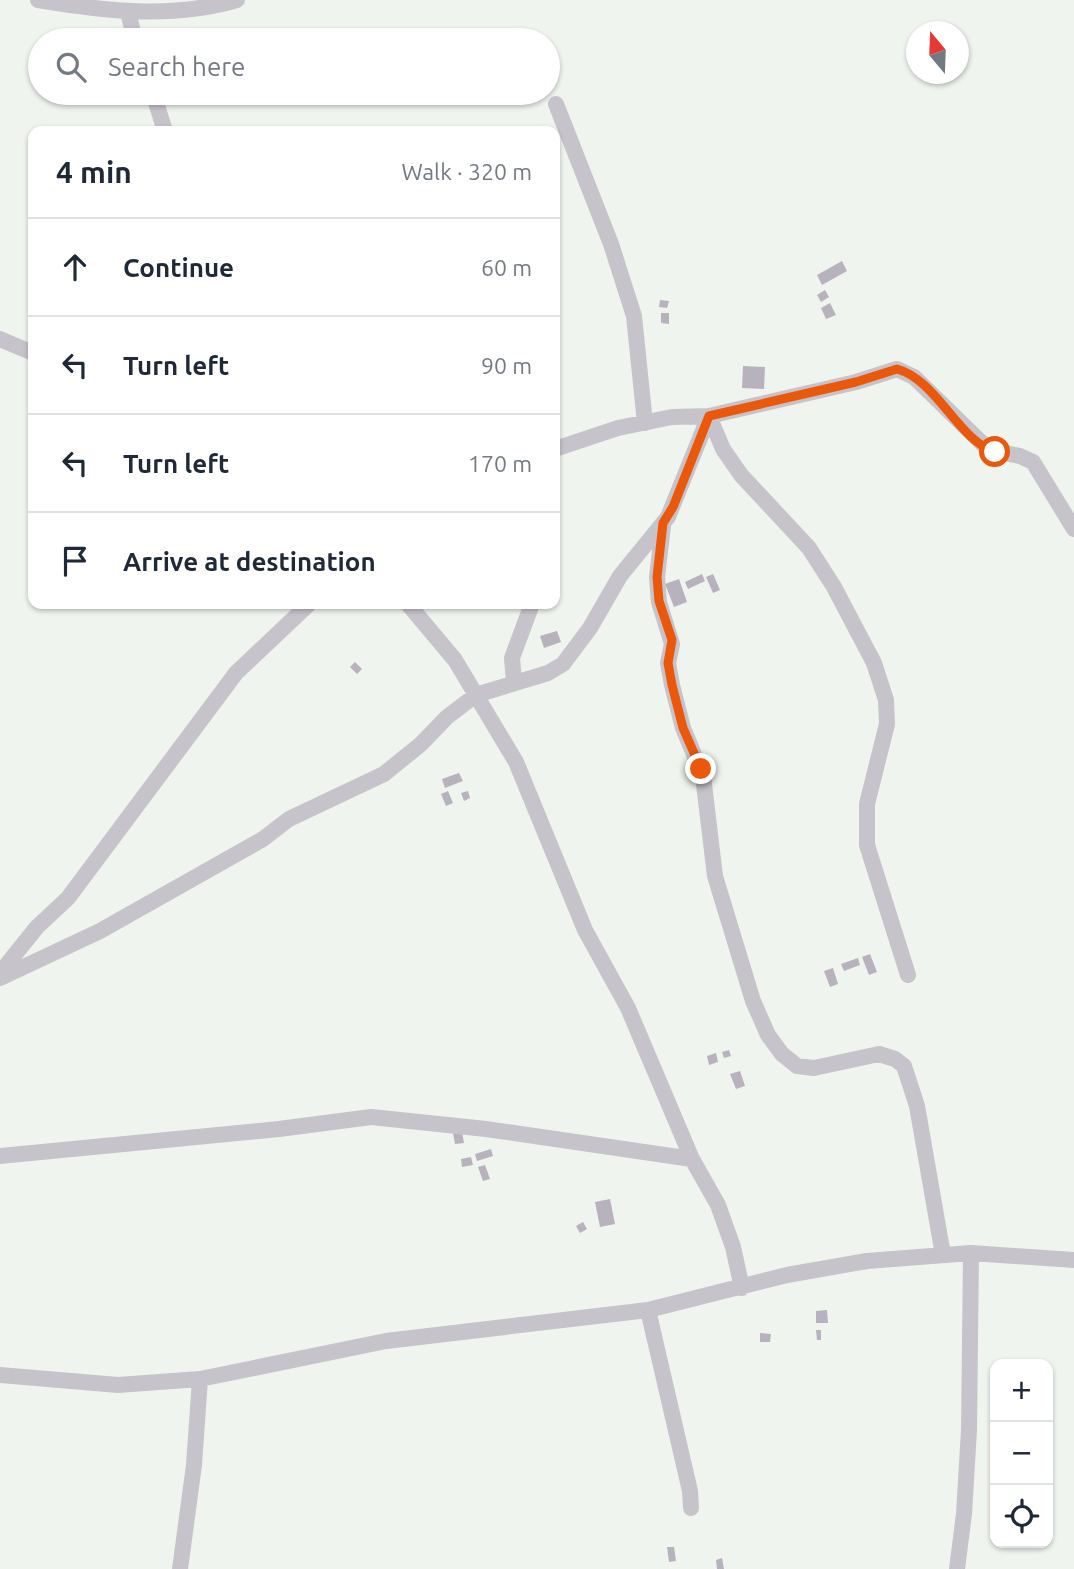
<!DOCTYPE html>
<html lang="en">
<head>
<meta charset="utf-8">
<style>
  :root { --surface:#fff; --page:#f6f6f7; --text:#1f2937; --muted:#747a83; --line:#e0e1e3 }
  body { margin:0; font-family:Ubuntu,sans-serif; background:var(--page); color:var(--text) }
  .controls { position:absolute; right:21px; bottom:21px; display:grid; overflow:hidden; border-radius:14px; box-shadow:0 2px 5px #0004 }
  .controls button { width:63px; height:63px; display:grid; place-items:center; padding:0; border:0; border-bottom:2px solid var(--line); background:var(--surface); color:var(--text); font:35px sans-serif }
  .compass { position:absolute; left:906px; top:21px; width:63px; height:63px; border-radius:50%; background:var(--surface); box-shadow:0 2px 5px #0004; rotate:341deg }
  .stop { position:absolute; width:21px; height:21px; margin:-16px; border:5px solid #ea580c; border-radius:50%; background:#fff }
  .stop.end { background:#ea580c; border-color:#fff; box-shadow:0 2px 7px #0008 }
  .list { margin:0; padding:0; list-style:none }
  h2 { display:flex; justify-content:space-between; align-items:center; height:91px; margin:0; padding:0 28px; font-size:30px }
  h2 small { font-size:23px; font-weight:400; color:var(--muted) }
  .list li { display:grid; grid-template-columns:46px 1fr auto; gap:21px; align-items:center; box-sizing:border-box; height:98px; padding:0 28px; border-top:2px solid var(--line) }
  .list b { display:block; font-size:26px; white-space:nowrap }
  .list em { font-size:23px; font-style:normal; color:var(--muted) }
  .icon { flex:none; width:38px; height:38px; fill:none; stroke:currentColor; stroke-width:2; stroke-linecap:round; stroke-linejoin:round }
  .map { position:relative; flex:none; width:1074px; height:1569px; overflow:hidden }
  .search { position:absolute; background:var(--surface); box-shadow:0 2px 5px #0004; left:28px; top:28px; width:532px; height:77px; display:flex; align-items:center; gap:18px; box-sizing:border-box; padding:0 24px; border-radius:38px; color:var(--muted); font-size:26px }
  .panel { position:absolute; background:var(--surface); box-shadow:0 2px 5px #0004; left:28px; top:126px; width:532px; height:483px; border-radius:14px }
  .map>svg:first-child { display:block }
  .building { fill:#b7b2bd }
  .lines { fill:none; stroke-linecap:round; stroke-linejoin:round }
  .minor { stroke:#c7c3ca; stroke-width:16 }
  .route { stroke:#ea580c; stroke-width:9 }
</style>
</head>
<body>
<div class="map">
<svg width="1074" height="1569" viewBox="0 0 1074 1569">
  <rect width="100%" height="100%" fill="#eff4ef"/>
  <path class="building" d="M 842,261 L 847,271 L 822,285 L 817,275 Z
    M 825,290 L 829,297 L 821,302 L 817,295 Z
    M 660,300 L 669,301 L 667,308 L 659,307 Z
    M 830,303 L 836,315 L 826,319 L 821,308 Z
    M 661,313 L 669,313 L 669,324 L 661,323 Z
    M 743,366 L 765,367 L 764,389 L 742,388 Z
    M 702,574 L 705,581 L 688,589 L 685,582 Z
    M 713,574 L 720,590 L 713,593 L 706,577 Z
    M 679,579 L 687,602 L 674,607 L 665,584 Z
    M 557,631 L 561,642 L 544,648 L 540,636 Z
    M 355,662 L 362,669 L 357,674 L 350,667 Z
    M 459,773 L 463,781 L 445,788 L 442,779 Z
    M 448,791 L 453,803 L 446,806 L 441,794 Z
    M 468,791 L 470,798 L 464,801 L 461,793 Z
    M 870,954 L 877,972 L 869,975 L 862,957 Z
    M 858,958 L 860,965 L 844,971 L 841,964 Z
    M 833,968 L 838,984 L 830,987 L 824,971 Z
    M 729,1050 L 731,1056 L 724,1058 L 722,1052 Z
    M 716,1053 L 718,1062 L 709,1065 L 707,1056 Z
    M 740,1071 L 745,1086 L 736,1089 L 730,1074 Z
    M 462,1132 L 464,1143 L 455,1144 L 453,1133 Z
    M 491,1149 L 493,1156 L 477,1161 L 475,1154 Z
    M 471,1157 L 473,1165 L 462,1167 L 461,1159 Z
    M 485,1165 L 490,1179 L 483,1181 L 478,1167 Z
    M 610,1199 L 615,1224 L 600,1227 L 595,1202 Z
    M 583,1222 L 587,1229 L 580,1233 L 576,1226 Z
    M 827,1310 L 828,1323 L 816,1323 L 816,1311 Z
    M 816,1330 L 821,1330 L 821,1340 L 817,1340 Z
    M 760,1333 L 771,1334 L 770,1342 L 760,1342 Z
    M 667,1547 L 674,1547 L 676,1561 L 669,1562 Z
    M 722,1558 L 724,1569 L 717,1569 L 716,1560 Z"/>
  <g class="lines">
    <path class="minor" d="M 38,0 C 104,11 172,19 237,0
      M 128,12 L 135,40
      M 153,93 L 165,131
      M 556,104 L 611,244 L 634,316 L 645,423
      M 0,339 L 33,353
      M 709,416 L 723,449 L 741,475 L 809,548 L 834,587 L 874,663 L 886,700 L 887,724 L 867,804 L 867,845 L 908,975
      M 555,449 L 618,428 L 672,417 L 709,416 L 856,382 L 897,369 L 914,377 L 989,450 L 1020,456 L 1033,462 L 1074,529
      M 663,526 L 657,577 L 659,602 L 672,644 L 668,663 L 672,685 L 683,728 L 703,776 L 715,876 L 753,1001 L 768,1035 L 782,1054 L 797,1066 L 814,1068 L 879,1054 L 895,1059 L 904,1066 L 917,1106 L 943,1255
      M 408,604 L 455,660 L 516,762 L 585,930 L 628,1008 L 692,1159 L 718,1205 L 733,1247 L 742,1288
      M 514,682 L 512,658 L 532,604
      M 0,973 L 37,927 L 68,898 L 236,673 L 309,604
      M 0,978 L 100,931 L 263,839 L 289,819 L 384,774 L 421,744 L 447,717 L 476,695 L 548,673 L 563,664 L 590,628 L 620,576 L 668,517 L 709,416
      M 0,1156 L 279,1129 L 371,1117 L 486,1129 L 692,1159
      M 648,1310 L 690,1491 L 691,1508
      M 0,1375 L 118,1385 L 200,1379 L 386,1341 L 648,1310 L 787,1275 L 867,1261 L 971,1253 L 1074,1260
      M 180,1569 L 194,1465 L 200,1379
      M 957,1569 L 964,1514 L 969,1430 L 971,1253"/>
  </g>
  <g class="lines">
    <path class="route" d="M 701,769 L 683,728 L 672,685 L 668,663 L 672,640 L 659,601 L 657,577 L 663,523 L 673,507 L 709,416 L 856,382 L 897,369 C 937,380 958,440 995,452"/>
  </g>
</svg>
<div class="controls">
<button>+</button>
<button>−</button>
<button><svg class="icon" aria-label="locate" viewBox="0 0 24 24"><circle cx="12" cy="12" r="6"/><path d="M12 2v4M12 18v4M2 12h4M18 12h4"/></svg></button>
</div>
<svg class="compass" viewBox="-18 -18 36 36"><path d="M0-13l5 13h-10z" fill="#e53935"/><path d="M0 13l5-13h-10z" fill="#747a83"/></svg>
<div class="stop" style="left:995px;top:452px"></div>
<div class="stop end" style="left:701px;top:769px"></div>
<div class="search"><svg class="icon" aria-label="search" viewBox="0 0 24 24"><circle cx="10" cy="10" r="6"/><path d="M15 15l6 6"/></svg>Search here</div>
<section class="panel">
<h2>4 min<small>Walk · 320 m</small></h2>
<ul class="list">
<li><svg class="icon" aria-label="ahead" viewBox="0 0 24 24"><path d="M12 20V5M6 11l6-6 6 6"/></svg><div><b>Continue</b></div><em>60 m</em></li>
<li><svg class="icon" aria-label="left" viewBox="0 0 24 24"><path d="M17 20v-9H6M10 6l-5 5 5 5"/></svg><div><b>Turn left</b></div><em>90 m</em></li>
<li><svg class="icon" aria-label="left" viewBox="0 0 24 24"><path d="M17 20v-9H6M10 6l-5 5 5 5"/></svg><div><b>Turn left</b></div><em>170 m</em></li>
<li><svg class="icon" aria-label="arrive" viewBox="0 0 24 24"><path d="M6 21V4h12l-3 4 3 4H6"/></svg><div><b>Arrive at destination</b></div></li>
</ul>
</section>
</div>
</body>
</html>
